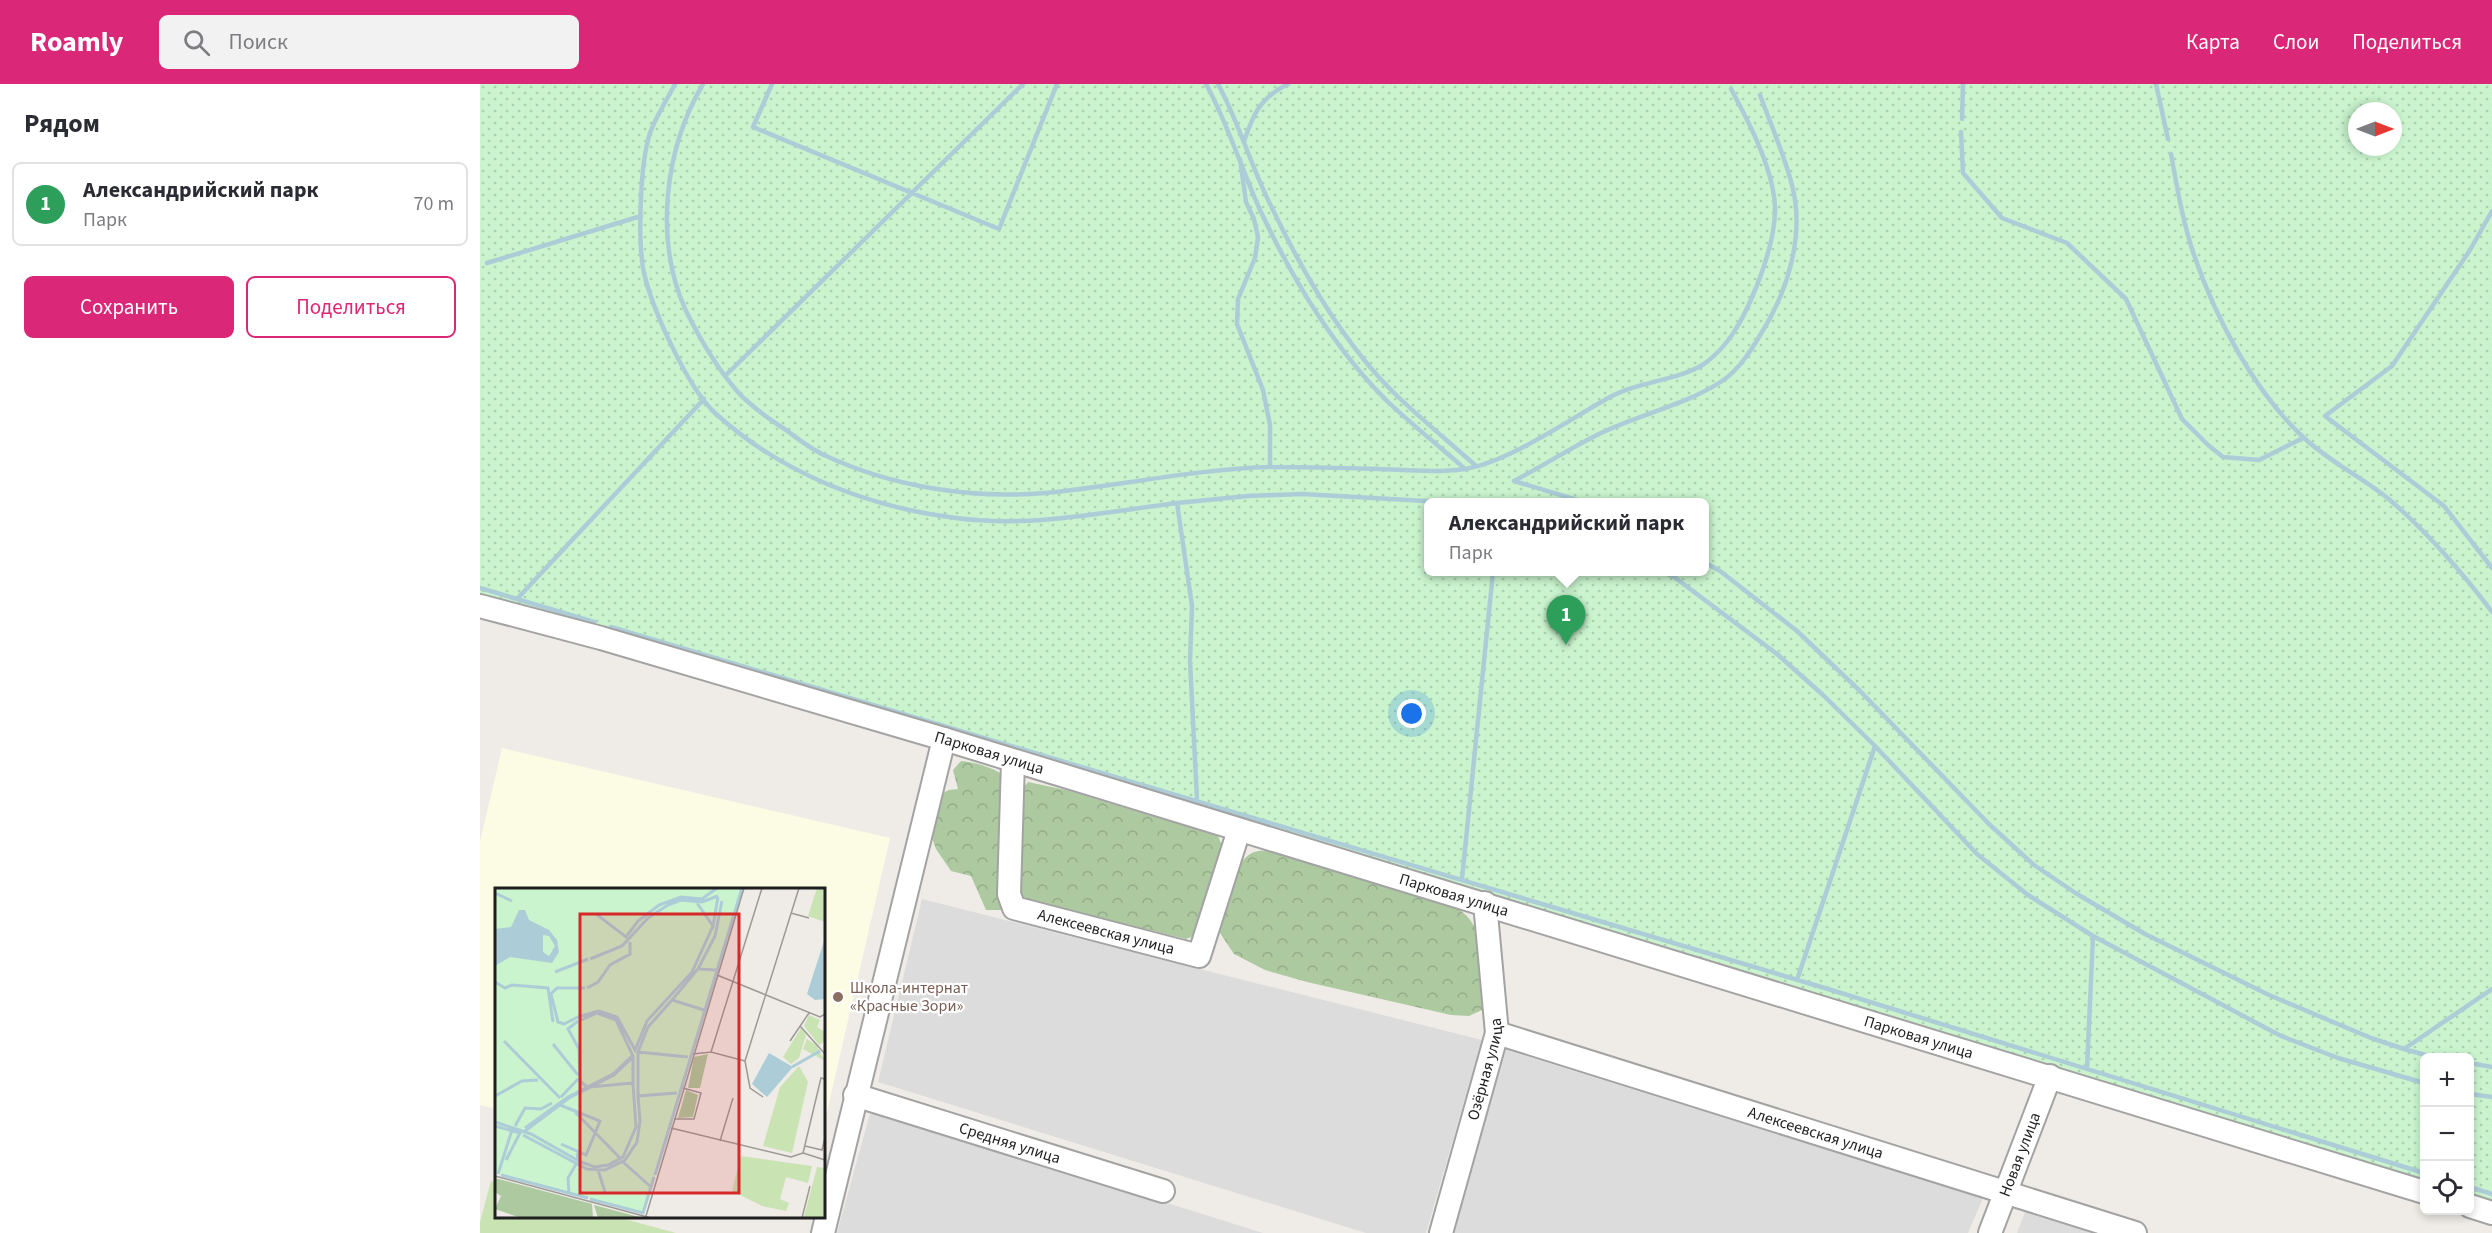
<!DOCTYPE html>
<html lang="ru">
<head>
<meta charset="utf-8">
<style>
  :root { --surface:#fff; --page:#f2f2f3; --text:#2b2b33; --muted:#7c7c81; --line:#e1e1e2; --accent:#db2777 }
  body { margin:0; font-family:"Source Sans 3",sans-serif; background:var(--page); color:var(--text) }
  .controls { position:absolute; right:18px; bottom:18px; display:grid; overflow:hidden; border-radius:9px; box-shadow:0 3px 9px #0003 }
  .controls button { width:54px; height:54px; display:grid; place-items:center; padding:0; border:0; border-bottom:2px solid var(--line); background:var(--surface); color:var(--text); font:30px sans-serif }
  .compass { position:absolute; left:1868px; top:18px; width:54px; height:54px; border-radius:50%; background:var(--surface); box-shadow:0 3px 9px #0003; rotate:90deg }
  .you { position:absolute; left:932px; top:630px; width:21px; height:21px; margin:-15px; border:4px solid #fff; border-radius:50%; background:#1a73e8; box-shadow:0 0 0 9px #1a73e833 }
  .badge { display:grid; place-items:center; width:39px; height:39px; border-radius:50%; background:var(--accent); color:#fff; font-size:20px; font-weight:700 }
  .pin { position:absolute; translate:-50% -50px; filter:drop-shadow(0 2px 3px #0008) }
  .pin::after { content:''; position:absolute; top:32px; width:21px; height:18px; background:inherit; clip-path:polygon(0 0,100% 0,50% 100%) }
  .popup { position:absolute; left:944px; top:414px; width:285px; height:78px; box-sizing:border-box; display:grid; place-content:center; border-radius:9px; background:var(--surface); filter:drop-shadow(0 2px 4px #0005); font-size:20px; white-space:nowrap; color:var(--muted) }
  .popup b { font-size:22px; color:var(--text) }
  .popup::after { content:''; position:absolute; left:50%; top:100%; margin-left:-12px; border:12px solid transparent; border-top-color:var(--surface) }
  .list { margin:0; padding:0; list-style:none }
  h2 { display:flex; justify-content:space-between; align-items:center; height:78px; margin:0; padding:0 24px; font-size:26px }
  h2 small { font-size:20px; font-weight:400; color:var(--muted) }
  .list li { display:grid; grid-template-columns:39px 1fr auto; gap:18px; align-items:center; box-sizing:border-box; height:84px; margin:0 12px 12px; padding:0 12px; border:2px solid var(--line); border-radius:9px }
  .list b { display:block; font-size:22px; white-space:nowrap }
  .list p { margin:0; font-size:20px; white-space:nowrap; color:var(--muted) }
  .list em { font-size:20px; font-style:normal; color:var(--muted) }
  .actions { display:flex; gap:12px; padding:18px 24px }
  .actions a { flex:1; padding:14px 0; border:2px solid var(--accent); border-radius:9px; text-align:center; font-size:21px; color:var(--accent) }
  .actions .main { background:var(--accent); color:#fff }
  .icon { flex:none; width:33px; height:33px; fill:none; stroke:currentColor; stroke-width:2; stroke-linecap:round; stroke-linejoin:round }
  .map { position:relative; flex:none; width:2012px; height:1149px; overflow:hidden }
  header { display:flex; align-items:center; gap:36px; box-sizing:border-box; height:84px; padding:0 30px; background:var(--accent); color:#fff }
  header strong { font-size:28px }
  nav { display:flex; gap:33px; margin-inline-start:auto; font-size:21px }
  .search { width:420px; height:54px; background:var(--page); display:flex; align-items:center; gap:15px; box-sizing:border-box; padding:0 21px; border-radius:9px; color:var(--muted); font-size:22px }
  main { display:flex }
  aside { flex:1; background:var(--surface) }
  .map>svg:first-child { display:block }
  .residential { fill:#dddcdc }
  .education { fill:#fbfce3 }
  .forest { fill:url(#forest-crowns) }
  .park { fill:url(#park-dots); fill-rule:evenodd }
  .garden { fill:#cae3b3 }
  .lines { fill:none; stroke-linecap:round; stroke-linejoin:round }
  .stream { stroke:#accdd7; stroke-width:4.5 }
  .minor-casing { stroke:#a3a3a3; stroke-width:26 }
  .minor { stroke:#fff; stroke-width:22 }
  .education-dot { fill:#8d6e63; stroke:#fff; stroke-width:2 }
  .labels { text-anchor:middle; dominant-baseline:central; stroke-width:4.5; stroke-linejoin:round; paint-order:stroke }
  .street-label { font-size:16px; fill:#1f1f1f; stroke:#fff }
  .education-label { font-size:16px; fill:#785e54; stroke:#fff; text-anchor:start }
  .inset-river { fill:none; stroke:#accdd7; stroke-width:3 }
  .inset-road { fill:none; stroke:#9c9a97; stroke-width:1.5 }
  .view { fill:#d62828; fill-opacity:0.15; stroke:#d62828; stroke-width:3 }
  .inset-edge { fill:none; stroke:#1f1f1f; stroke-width:3 }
</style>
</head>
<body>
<header>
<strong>Roamly</strong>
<div class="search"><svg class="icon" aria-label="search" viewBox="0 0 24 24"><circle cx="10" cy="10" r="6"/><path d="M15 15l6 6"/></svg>Поиск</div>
<nav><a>Карта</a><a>Слои</a><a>Поделиться</a></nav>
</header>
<main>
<aside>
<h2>Рядом<small></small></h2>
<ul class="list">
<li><span class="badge" style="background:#2e9e5b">1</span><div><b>Александрийский парк</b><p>Парк</p></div><em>70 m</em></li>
</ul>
<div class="actions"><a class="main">Сохранить</a><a>Поделиться</a></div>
</aside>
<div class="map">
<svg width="2012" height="1149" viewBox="0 0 2012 1149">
  <defs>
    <pattern id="forest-crowns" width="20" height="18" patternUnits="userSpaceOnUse" patternTransform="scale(1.5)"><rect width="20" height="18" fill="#acc9a0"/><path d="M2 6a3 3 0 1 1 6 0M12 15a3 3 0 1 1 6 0" fill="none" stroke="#94ac89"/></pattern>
    <pattern id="park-dots" width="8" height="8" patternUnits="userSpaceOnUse" patternTransform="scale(1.5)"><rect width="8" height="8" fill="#c9f4cd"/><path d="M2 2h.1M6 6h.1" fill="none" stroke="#acd1b0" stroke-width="1.8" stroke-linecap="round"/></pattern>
  </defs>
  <rect width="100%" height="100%" fill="#efece7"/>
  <path class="residential" d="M 442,815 L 1002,956 L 946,1149 L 886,1149 L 398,998 Z
    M 1026,966 L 1503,1114 L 1488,1149 L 973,1149 Z
    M 391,1026 L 783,1149 L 357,1149 Z
    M 1547,1123 L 1630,1149 L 1537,1149 Z"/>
  <path class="education" d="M 22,664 L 410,754 L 344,1041 L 344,806 L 16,806 L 16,1025 L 0,1021 L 0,758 Z"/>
  <path class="forest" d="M 481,677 C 498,679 512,683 526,693 L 526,822 L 521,826 L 506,826 L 491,792 L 471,787 L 456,765 L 448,742 L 456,712 L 469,706 L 478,705 L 473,686 Z
    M 548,698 L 586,706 L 672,732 L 718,741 L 738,752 L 743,764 L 716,851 L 706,855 L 612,832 L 550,820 L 541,811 L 539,771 L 541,707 Z
    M 793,767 C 845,784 900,796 951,815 C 960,819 973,821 981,827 C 1009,848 1007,896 1002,926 L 989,932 L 971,931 L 827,898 L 785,886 L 754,870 L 740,849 C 744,827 750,777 774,768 C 779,766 788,767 793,767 Z"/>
  <path class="park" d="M 0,0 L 2012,0 L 2012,1119 L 1990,1111 L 1990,974 L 1944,974 L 1944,1097 L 1175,859 L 0,514 ZM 1877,27 L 1913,27 L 1913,63 L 1877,63 ZM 948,418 L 1224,418 L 1224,488 L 948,488 Z"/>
  <path class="garden" d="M 11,1097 L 16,1099 L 16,1132 L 137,1133 L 196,1149 L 0,1149 L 0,1138 Z"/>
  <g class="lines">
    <path class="stream" d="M 195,0 C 187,16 176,32 170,49 C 160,79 158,152 163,184 C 170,221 207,303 235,329 C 302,390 388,423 476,434 C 549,444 625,428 697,419 L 712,522 L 710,577 L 717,716
      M 223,0 C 184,66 174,157 206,227 C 220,255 236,283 257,307 C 270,322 289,335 306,346 C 318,355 331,365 344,371 C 412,403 491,415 565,409 C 641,402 714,385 790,383
      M 292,0 L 273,43 L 519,145 L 577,0
      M 726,0 C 748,40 761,84 780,126 C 811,192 854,264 906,316 C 931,340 959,362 985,385
      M 738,0 C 759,39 771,82 791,122 C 822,187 862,258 914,309 C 940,334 969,358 996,382
      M 1676,0 L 1688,55
      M 1482,35 L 1483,0
      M 1481,48 L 1483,89 L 1522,134 L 1587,159 L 1646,215 L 1702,335 L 1728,361 L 1743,373 L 1779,376 L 1823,354
      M 764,57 C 774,29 780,14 808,0
      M 1691,70 C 1697,103 1703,139 1714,171 C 1736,235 1774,307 1823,353 C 1849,378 1884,394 1911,417 C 1949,450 1982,488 2012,528
      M 760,75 L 766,118 L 774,135 L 778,153 L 775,174 L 758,215 L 757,240 L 783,306 L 790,341 L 790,383 C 826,383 863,384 899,385 C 927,386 956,389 985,385 C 1029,378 1090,335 1130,313 C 1159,297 1197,297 1224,280 C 1248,263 1262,237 1273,211 C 1284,185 1294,156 1295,128 C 1296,90 1269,38 1251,5
      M 2012,127 L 1990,166 L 1912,282 L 1845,332 L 1964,422 L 2012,484
      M 7,179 L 161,132
      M 245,292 L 543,0
      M 1104,418 L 1034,397 C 1063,382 1092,363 1121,349 C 1160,330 1206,321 1242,297 C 1259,286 1272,265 1282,248 C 1308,206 1325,151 1312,101 C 1304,70 1291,41 1280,11
      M 697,419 L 768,412 L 822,410 L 964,418
      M 1224,478 L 1240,487 L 1317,547 L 1380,607 L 1509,740 L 1554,781 L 1597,810 L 1665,850 L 1789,911 L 1891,954 L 1924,965
      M 1183,488 L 1194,493 L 1297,570 L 1343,611 L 1395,662
      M 0,504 L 114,538
      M 37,515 L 224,315
      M 131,543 L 1348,905 L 1944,1089
      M 982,795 L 1013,488
      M 1317,896 L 1395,662 L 1497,770 L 1548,811 L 1613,852
      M 1956,974 L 1924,965 L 2012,905
      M 1990,979 L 2012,983
      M 1607,985 L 1613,852 L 1801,952 L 1858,974 L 1944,999
      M 1990,1010 L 2012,1013
      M 1990,1103 L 2012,1110"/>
    <g class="minor-casing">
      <g id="minor">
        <path id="s1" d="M 0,522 L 121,554 L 464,655 L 1944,1108"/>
        <path id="s2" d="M 533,677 L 529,810 L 534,824 L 719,872 L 759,746"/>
        <path id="s3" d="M 1017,949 L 1655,1149"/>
        <path id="s4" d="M 375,1011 L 683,1107"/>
        <path d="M 1990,1122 L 2012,1129"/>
        <path d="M 343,1149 L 464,655"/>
        <path id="s5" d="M 961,1149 L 1017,949 L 1005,819"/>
        <path id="s6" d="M 1510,1149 L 1570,992"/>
      </g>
    </g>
    <use href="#minor" class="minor"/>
  </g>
  <circle class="education-dot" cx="358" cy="913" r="6"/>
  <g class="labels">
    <g class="street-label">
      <text stroke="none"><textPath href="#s1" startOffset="530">Парковая улица</textPath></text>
      <text stroke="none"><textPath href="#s1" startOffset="1016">Парковая улица</textPath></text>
      <text stroke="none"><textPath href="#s2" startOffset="243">Алексеевская улица</textPath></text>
      <text stroke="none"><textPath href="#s1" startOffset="1502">Парковая улица</textPath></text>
      <text stroke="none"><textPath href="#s5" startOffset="170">Озёрная улица</textPath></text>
      <text stroke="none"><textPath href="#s3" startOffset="334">Алексеевская улица</textPath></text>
      <text stroke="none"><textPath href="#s4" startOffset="162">Средняя улица</textPath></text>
      <text stroke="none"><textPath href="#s6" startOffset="84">Новая улица</textPath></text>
    </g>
    <g class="education-label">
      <text x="370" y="904">Школа-интернат<tspan x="370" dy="18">«Красные Зори»</tspan></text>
    </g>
  </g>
  <g transform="translate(15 804)">
    <rect width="330" height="330" fill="#efece7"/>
    <path d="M 213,166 L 205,200 L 193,200 L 199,169 ZM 191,202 L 203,207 L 198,229 L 183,230 ZM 0,290 L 97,316 L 98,330 L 26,330 L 0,321 L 6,308 L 0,304 ZM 99,317 L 144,329 L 147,330 L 103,330 Z" fill="#acc9a0"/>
    <path d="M 0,0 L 248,0 L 148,325 L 0,285 Z" fill="#c9f4cd"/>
    <path d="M 322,0 L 330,0 L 330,34 L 313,28 ZM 314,127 L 325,132 L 322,139 L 330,144 L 330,153 L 324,157 L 309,138 ZM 306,140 L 311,147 L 304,170 L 296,176 L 288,169 ZM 312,151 L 321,157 L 330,173 L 308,161 ZM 304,178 L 313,194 L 297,265 L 268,258 L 285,199 ZM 246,268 L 317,278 L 313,295 L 291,289 L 285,311 L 294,315 L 291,323 L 267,318 L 237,303 ZM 322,279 L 330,280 L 330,330 L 309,329 Z" fill="#cae3b3"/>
    <path d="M 24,22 L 30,22 L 34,32 L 54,42 L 62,52 L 64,64 L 57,75 L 15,69 L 0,78 L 0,41 L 16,39 ZM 48,47 L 54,48 L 60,58 L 54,68 L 48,64 ZM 330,50 L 330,111 L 320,112 L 312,106 ZM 274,165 L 298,179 L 272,209 L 257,196 Z" fill="#accdd7" fill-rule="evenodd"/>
    <path class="inset-river" d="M 0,5 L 17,13M 202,15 L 218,38 L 223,9M 101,26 L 131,49 L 143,33 L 164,17 L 186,9 L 207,11 L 222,0M 95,71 L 127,58 L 153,30 L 173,17 L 186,12 L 207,14 L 223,8M 202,82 L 177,112 L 209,122M 221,82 L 203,81 L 220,48 L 227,13M 60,84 L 93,71M 0,94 L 10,100 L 17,97 L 53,100 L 58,134M 92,100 L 103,94 L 115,77 L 135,66 L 135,54M 177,112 L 153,139 L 143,164 L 193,169M 85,128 L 69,136 L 63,134 L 56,106 L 62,100 L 90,100M 86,128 L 104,123 L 122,129 L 140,162 L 152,133 L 197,84 L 218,38M 86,132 L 102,125 L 121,132 L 138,168 L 138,195 L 95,199M 83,133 L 73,141 L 84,161 L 85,193 L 92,199M 9,153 L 65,210M 58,156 L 83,187M 297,179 L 325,163M 143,207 L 143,164M 0,208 L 27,193 L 43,192M 66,209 L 83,191M 65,217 L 105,233 L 91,267 L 66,256M 80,224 L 125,270M 0,234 L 36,246 L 82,272M 0,238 L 25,245 L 11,272M 20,238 L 30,220 L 46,221 L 57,215M 30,240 L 73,209 L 118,186 L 138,167M 30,243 L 74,210 L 119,187 L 137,170M 28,247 L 92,281 L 110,282 L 130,272 L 142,254 L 145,233 L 143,208 L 182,205M 82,263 L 83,273 L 100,279 L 113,277 L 128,269 L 141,239 L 138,196M 128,274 L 156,299M 103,282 L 110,304M 3,286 L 17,242M 6,287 L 93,310M 160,287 L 247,0M 74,305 L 73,290 L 81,276M 95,311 L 148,325 L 159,289"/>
    <path class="inset-road" d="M 296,25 L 314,30M 222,87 L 325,129 L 330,126M 305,138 L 330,166M 295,153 L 314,125M 216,164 L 267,0M 198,166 L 216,164 L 250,173M 330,191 L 326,190 L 308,265 L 330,272M 268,209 L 255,200 L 250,173 L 304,0M 179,231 L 199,231 L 206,205 L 188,200M 176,240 L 296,269 L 308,265M 225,253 L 238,210M 310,258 L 327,262 L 330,250M 0,288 L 156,330M 151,328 L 249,0M 307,330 L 315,298"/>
    <path class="view" d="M 85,26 L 244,26 L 244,305 L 85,305 Z"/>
    <rect width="330" height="330" class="inset-edge"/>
  </g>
</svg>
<div class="controls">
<button>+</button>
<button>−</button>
<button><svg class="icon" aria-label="locate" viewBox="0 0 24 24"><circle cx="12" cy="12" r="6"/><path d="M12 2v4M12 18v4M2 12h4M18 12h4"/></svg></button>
</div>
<svg class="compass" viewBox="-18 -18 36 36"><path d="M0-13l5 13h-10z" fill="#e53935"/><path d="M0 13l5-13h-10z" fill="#7c7c81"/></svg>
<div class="you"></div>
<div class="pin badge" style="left:1086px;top:561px;background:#2e9e5b">1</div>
<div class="popup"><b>Александрийский парк</b>Парк</div>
</div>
</main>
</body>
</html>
